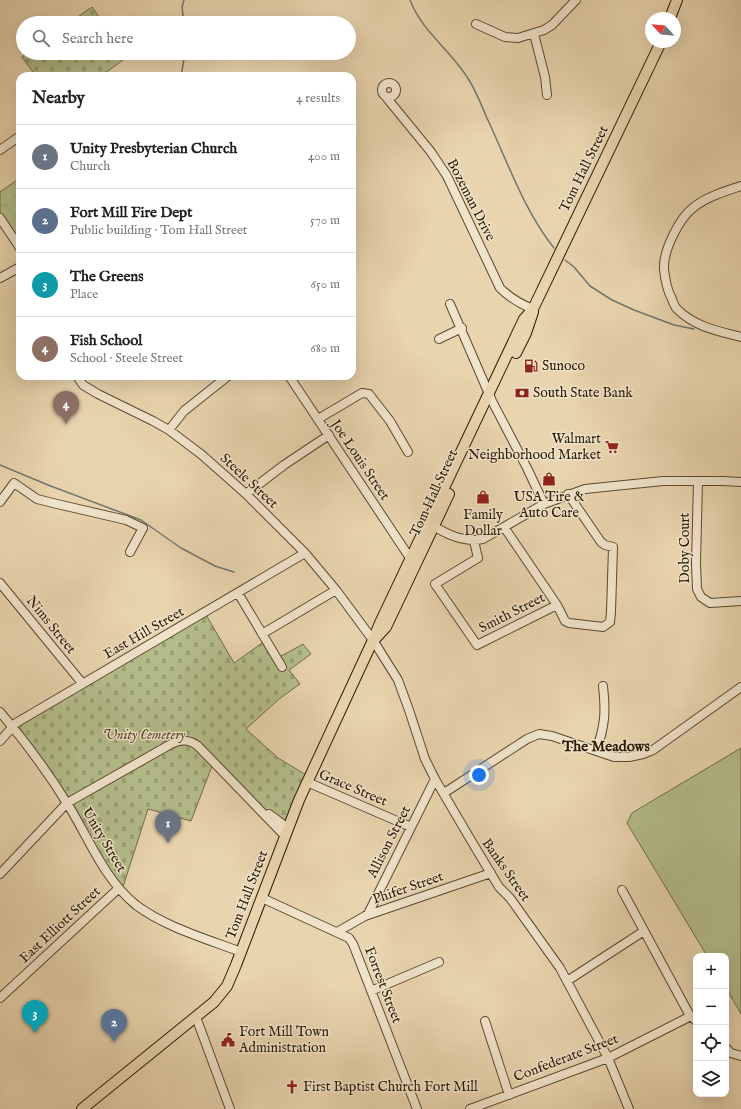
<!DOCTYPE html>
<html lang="en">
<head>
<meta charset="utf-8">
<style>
  :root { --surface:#fff; --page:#f6f6f6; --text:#222; --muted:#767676; --line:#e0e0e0; --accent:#8f2418 }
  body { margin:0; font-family:"IM FELL English",serif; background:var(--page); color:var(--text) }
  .controls { position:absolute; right:12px; bottom:12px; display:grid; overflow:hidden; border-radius:8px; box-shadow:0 4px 16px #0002 }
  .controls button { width:36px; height:36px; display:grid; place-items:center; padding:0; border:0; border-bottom:1px solid var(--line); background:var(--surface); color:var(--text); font:20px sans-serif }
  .compass { position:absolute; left:645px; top:12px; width:36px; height:36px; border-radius:50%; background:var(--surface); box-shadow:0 4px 16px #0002; rotate:296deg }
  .you { position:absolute; left:479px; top:775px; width:14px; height:14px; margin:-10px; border:3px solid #fff; border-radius:50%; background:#1a73e8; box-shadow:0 0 0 6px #1a73e833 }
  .badge { display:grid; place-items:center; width:26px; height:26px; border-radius:50%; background:var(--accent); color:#fff; font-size:13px; font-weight:700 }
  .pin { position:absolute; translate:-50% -33px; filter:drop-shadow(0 1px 2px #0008) }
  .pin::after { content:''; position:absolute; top:21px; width:14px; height:12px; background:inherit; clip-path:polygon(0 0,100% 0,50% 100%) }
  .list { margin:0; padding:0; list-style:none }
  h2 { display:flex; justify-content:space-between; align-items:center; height:52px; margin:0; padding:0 16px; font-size:17px }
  h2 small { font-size:13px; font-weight:400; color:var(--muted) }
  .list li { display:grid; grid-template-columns:26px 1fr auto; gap:12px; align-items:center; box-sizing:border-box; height:64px; padding:0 16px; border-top:1px solid var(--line) }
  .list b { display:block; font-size:15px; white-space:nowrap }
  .list p { margin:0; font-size:13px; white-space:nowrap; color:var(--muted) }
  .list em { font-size:13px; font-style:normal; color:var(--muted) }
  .icon { flex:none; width:22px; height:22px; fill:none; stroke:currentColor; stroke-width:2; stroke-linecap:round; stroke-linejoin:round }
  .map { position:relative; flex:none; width:741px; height:1109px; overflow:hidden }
  .search { position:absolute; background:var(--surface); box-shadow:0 4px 16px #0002; left:16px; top:16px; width:340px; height:44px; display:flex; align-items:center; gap:10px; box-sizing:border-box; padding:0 14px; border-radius:22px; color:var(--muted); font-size:15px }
  .panel { position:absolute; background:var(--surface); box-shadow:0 4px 16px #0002; left:16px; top:72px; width:340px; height:308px; border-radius:12px }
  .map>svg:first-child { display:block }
  .grass { fill:#b4bd8b; stroke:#706c47 }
  .cemetery { fill:url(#cemetery-stones); stroke:#706c47 }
  .park { fill:url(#park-tufts); stroke:#706c47 }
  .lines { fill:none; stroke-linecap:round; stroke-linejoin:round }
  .stream { stroke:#6f776e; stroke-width:1.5 }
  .minor-casing { stroke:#5a492e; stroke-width:10 }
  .major-casing { stroke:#2b1b03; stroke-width:12 }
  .minor { stroke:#f0e3ca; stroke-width:8 }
  .major { stroke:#e8d4ae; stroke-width:10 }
  .labels { text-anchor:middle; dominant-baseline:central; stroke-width:3; stroke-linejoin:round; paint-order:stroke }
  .street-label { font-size:14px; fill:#2b1b03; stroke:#f0e3ca }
  .poi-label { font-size:14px; fill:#2b1b03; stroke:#f0e3ca; text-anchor:start }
  .park-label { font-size:14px; font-style:italic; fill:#544c2c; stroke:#f0e3ca }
  .neighbourhood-label { font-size:15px; font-weight:bold; fill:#2b1b03; stroke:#f0e3ca }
</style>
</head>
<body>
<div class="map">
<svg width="741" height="1109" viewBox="0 0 741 1109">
  <defs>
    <pattern id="cemetery-stones" width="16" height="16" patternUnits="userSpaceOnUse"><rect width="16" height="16" fill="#b4bd8b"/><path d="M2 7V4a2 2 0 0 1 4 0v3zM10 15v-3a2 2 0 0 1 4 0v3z" fill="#9ba276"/></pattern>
    <pattern id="park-tufts" width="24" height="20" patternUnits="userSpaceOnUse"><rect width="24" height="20" fill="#b4bd8b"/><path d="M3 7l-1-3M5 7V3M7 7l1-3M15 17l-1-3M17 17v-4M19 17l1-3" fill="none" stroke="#9ba276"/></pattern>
  </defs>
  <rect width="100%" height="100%" fill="#e8d4ae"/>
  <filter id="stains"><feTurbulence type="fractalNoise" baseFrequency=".005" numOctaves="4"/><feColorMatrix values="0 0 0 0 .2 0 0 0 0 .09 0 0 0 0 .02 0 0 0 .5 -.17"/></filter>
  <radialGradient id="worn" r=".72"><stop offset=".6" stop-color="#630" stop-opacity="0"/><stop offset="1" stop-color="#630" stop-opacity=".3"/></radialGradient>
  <path class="grass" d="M 741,748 L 741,1014 L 726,988 L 726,956 L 707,956 L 627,823 L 632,813 Z"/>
  <path class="cemetery" d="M 92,7 L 103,23 L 69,23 Z
    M 27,53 L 124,53 L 127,57 L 101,76 L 36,76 L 22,57 Z
    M 205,613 L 234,663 L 265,641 L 276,659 L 303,644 L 311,654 L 289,670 L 300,684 L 279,699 L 246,729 L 278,758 L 308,776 L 287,826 L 265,813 L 214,761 L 191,821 L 148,809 L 122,890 L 13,727 Z"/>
  <path class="park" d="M 20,178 L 20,245 L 0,215 L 0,192 Z"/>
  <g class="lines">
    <path class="stream" d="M 184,0 L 182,7 L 184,23
      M 410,0 C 422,32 452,51 469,80 C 476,91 481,104 486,116 C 507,160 523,209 554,248
      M 181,76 L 185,53
      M 565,260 L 574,267 L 590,286 L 612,300 L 634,310 L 674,325 L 694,329
      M 0,465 L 48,485 L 141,520 L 181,548 L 215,566 L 234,572"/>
    <g class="minor-casing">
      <path id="minor" d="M 476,24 L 505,37 L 518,38 L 544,30 L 552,25 L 576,0
        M 534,34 L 545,77 L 547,95
        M382 90a7 7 0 1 1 14 0a7 7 0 1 1-14 0Z
        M 386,97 L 431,152 L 447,176 L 500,288 C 510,298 520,304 533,309
        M 0,150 L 20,136
        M 741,186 C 726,191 706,197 694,207 C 679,218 663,251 664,269 C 665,279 667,290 672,299 C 673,302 675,307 677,309 C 695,327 718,331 741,337
        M 0,218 L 20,248
        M 0,278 L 20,267
        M 450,304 L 492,401 L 527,468 L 544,504
        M 439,339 L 462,328
        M 77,376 L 83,385 L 98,394 L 153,421 L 169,430 L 202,455 L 246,494 L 305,553 L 336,590 L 373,640 L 398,680 L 409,710 L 425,759 L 435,779 L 469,837 L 499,887 L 510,898 L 560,968 L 608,1058 L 629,1109
        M 289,376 L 410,558
        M 318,419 L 362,393 L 369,394 L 390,421 L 408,452
        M 169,430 L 184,411 L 228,376
        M 698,481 L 696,563 L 697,589 L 701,597 L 710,603 L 741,601
        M 246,494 L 284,465 L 329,435
        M 0,502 L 14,483 L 37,499 L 57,504 L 126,520 L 143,528 L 130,552
        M 430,524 C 446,534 464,543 483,539 L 544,504 L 585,489 L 663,481 L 723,481 L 741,482
        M 504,527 L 557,605 L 565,621 L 569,623 L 603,627 L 610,622 L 611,612 L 613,547 L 605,545 L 601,542 L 568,494
        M 474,541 L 478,558 L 435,584 L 477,645 L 557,605
        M 0,583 L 82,683
        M 238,593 L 282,667
        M 262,634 L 336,590
        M 0,712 C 26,742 49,774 70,808 C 90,841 105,880 136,905 C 165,927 207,939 241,952
        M 0,741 L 16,723 L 305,553
        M 596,751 C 605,726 606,712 603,686
        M 307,782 L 411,827
        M 444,793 L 527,739 L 539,734 L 552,736 L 614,757 L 629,757 L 643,754 L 653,750 L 741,687
        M 269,814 L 288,828
        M 0,874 L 67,803 L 171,744 C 181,739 189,739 198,746 L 285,836
        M 622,890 L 689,1014 L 696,1021
        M 262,898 L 349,938 L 353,944 L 417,1109
        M 365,916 L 368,914 L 435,779
        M 337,932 L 365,916 L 491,873
        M 567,981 L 644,931
        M 371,991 L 439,962
        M 0,998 L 119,888
        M 196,1017 L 230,1109
        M 485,1021 L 509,1095
        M 726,1048 L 731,1053 L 741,1056
        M 470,1109 L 608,1058 L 691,1016"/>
    </g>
    <g class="major-casing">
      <path id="major" d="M 670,18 L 677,0
        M 516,353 L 526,333 L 533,312
        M 376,638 L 386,627 L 449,494
        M 82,1109 L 214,1002 L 227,986 L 236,965 L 299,800 L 373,640 L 380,623 L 524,319 L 533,309 L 661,42"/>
    </g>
    <use href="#minor" class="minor"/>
    <use href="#major" class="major"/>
  </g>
  <defs>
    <g id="fuel-bare" transform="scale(1.08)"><path d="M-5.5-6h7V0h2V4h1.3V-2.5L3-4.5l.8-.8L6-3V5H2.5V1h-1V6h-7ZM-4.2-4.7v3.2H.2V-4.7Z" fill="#8f2418" stroke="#f0e3ca" stroke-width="2.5" paint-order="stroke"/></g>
    <g id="bank-bare" transform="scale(1.08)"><path d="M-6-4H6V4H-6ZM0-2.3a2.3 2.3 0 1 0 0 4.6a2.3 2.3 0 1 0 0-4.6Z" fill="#8f2418" stroke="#f0e3ca" stroke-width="2.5" paint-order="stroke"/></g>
    <g id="supermarket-bare" transform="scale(1.08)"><path d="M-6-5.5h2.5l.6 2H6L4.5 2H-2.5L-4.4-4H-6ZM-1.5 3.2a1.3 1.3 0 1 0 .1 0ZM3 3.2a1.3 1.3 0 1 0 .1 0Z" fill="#8f2418" stroke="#f0e3ca" stroke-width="2.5" paint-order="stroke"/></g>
    <g id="shop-bare" transform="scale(1.08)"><path d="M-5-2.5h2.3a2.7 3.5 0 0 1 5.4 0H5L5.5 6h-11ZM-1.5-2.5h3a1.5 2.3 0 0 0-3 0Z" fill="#8f2418" stroke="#f0e3ca" stroke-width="2.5" paint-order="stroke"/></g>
    <g id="civic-bare" transform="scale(1.08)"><path d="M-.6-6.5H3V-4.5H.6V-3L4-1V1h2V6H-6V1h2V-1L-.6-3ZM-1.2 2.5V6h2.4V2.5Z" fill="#8f2418" stroke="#f0e3ca" stroke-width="2.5" paint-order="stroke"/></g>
    <g id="church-bare" transform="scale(1.08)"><path d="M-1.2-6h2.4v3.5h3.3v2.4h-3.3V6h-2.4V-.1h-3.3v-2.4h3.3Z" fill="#8f2418" stroke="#f0e3ca" stroke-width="2.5" paint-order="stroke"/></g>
  </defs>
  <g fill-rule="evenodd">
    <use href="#fuel-bare" x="531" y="366"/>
    <use href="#bank-bare" x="522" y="393"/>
    <use href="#supermarket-bare" x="612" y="447"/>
    <use href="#shop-bare" x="549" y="479"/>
    <use href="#shop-bare" x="483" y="497"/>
    <use href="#civic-bare" x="228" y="1040"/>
    <use href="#church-bare" x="292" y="1087"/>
  </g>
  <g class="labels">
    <g class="street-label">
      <text transform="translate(584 169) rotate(-64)">Tom Hall Street</text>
      <text transform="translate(471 200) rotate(63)">Bozeman Drive</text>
      <text transform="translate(360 460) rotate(56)">Joe Louis Street</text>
      <text transform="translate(249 481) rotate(43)">Steele Street</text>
      <text transform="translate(434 493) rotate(-65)">Tom Hall Street</text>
      <text transform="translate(685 548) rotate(-90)">Doby Court</text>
      <text transform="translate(512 613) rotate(-27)">Smith Street</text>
      <text transform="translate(51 625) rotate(51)">Nims Street</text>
      <text transform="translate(144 633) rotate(-30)">East Hill Street</text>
      <text transform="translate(353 788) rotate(23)">Grace Street</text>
      <text transform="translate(104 840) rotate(59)">Unity Street</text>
      <text transform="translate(389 842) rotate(-63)">Allison Street</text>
      <text transform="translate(506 870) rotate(55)">Banks Street</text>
      <text transform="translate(408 888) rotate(-19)">Phifer Street</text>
      <text transform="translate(247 895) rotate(-69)">Tom Hall Street</text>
      <text transform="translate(60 925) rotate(-43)">East Elliott Street</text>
      <text transform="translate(383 985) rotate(69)">Forrest Street</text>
      <text transform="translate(566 1058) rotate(-21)">Confederate Street</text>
    </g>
    <g class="poi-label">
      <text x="542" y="366">Sunoco</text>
      <text x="533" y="393">South State Bank</text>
      <text x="601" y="439" text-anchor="end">Walmart<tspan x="601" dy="16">Neighborhood Market</tspan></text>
      <text x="549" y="497" text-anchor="middle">USA Tire &amp;<tspan x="549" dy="16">Auto Care</tspan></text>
      <text x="483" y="515" text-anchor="middle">Family<tspan x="483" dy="16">Dollar</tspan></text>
      <text x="239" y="1032">Fort Mill Town<tspan x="239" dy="16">Administration</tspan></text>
      <text x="303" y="1087">First Baptist Church Fort Mill</text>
    </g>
    <g class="park-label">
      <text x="144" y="735">Unity Cemetery</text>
    </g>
    <g class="neighbourhood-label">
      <text x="606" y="746">The Meadows</text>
    </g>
  </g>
  <rect width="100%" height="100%" filter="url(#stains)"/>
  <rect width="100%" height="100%" fill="url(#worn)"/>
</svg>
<div class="controls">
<button>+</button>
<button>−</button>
<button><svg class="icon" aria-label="locate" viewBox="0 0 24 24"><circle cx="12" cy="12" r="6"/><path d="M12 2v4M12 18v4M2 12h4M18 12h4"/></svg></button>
<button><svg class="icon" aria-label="layers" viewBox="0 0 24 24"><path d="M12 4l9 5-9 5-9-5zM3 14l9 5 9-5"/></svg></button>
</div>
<svg class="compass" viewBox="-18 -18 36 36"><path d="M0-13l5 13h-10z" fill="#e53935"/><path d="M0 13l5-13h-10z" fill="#767676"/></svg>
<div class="you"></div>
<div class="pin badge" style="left:168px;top:843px;background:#6b7280">1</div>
<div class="pin badge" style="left:114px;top:1042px;background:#5c6f8a">2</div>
<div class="pin badge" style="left:35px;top:1033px;background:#0f9aa8">3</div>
<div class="pin badge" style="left:66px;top:424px;background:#8d6e63">4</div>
<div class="search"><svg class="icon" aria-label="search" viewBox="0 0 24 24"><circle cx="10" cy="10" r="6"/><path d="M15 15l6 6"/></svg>Search here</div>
<section class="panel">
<h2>Nearby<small>4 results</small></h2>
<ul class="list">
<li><span class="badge" style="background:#6b7280">1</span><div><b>Unity Presbyterian Church</b><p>Church</p></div><em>400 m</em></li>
<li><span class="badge" style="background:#5c6f8a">2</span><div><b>Fort Mill Fire Dept</b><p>Public building · Tom Hall Street</p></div><em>570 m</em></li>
<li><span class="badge" style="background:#0f9aa8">3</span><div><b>The Greens</b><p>Place</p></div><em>650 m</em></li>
<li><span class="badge" style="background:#8d6e63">4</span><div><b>Fish School</b><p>School · Steele Street</p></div><em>680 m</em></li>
</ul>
</section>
</div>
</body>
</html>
